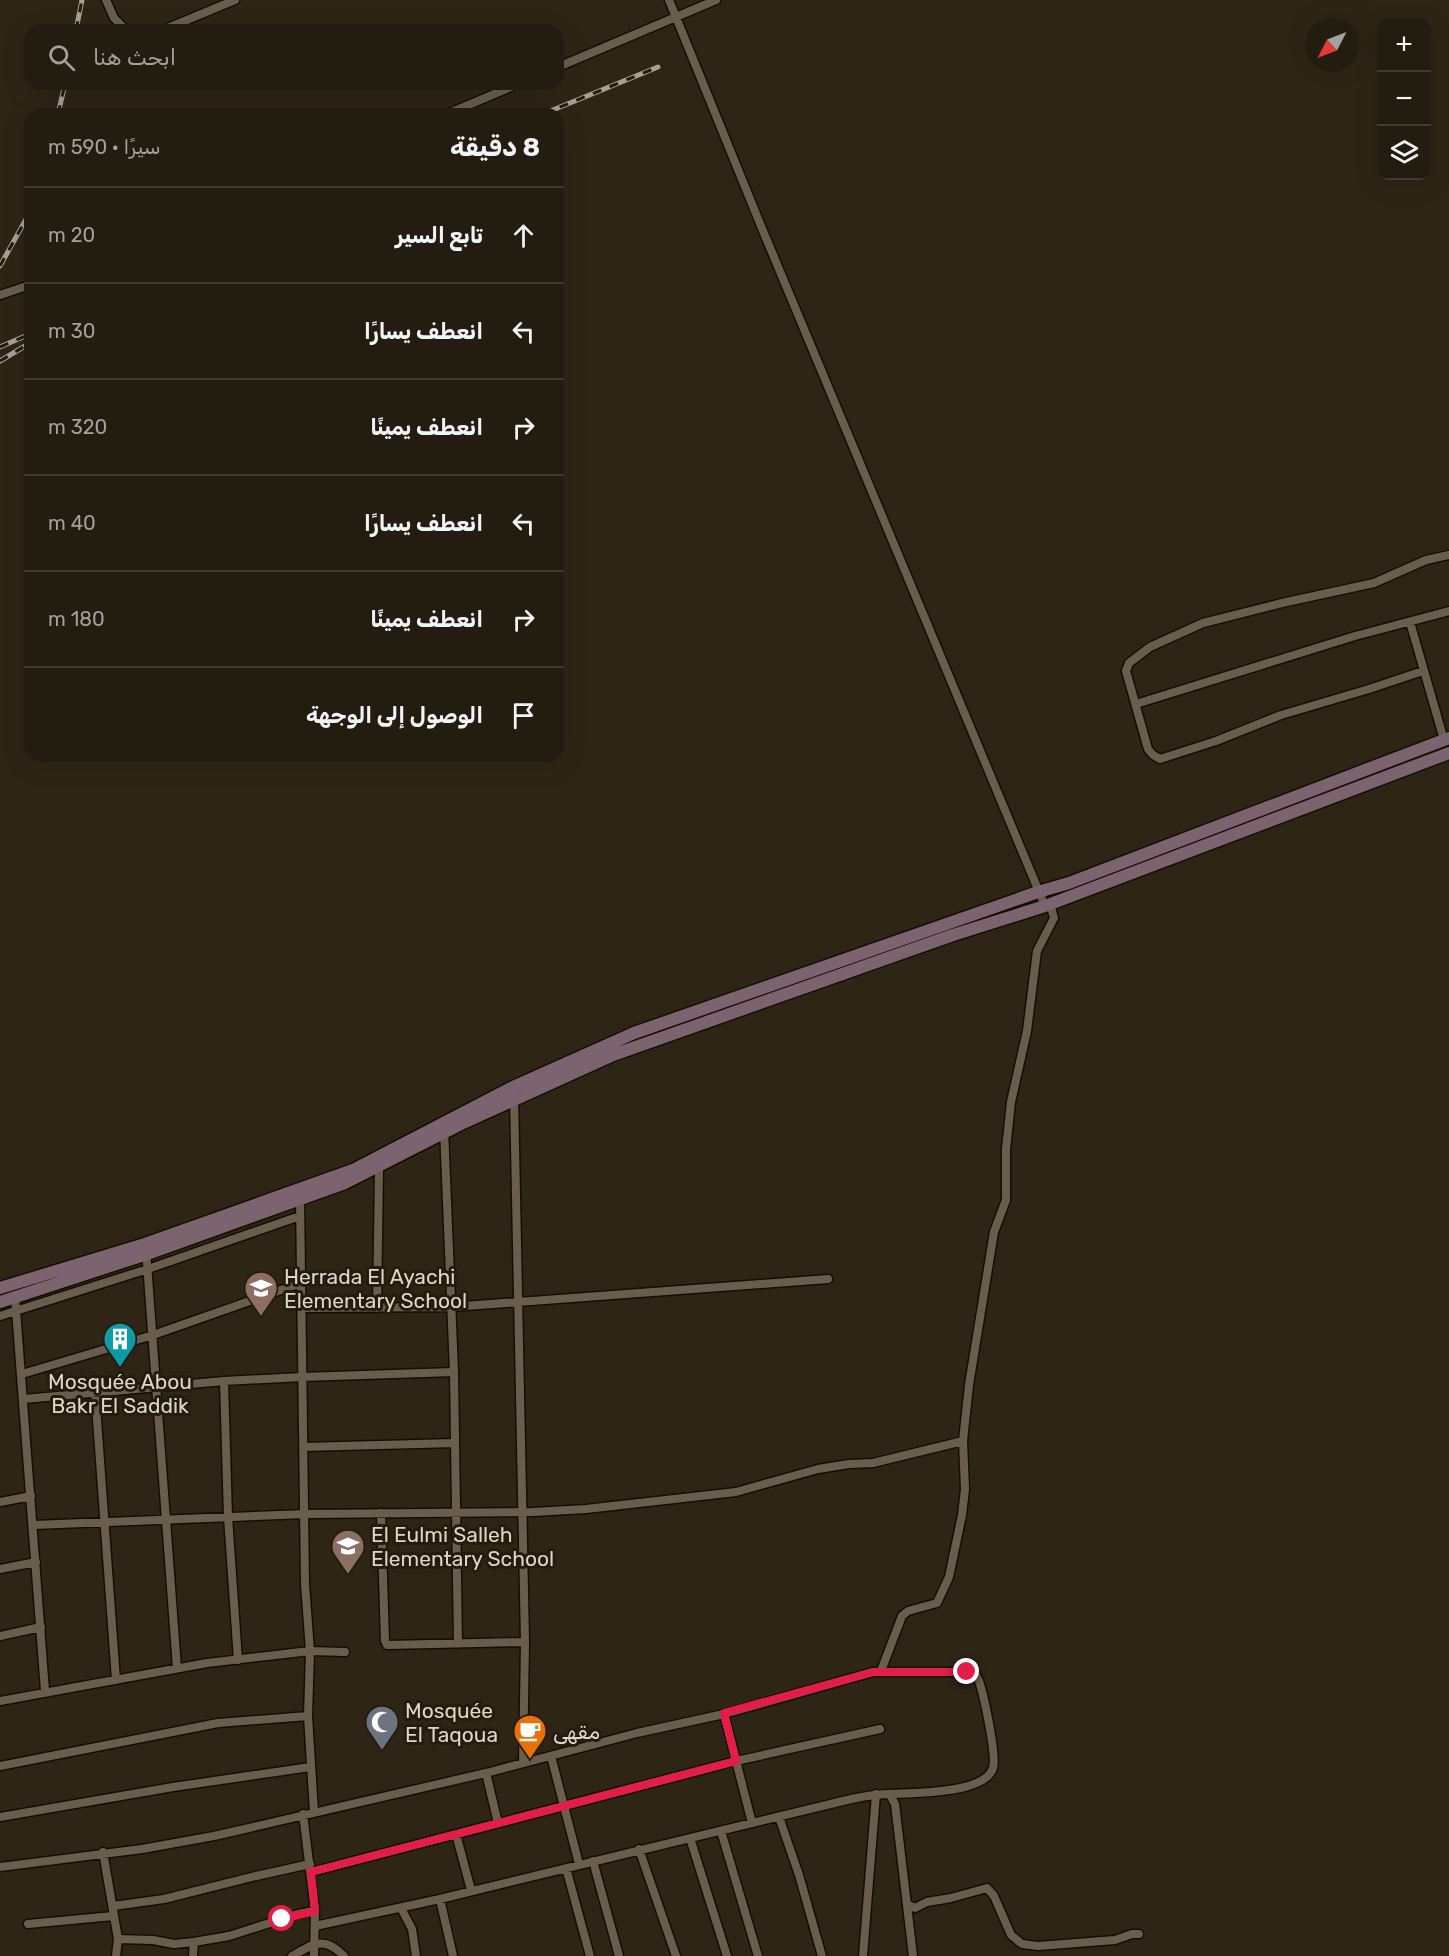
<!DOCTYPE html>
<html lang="ar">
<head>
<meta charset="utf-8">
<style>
  :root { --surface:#231c11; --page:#2f291f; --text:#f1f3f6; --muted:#a3a19f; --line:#403a31 }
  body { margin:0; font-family:Rubik,Vazirmatn,sans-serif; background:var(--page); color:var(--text); direction:rtl }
  .controls { position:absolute; right:18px; top:18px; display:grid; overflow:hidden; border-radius:12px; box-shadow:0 6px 24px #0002 }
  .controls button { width:54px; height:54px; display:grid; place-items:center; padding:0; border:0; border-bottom:2px solid var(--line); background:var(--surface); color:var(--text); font:30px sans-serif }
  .compass { position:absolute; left:1305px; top:18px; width:54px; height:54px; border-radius:50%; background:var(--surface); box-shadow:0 6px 24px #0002; rotate:228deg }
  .stop { position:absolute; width:18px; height:18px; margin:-14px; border:4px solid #e11d48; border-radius:50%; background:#fff }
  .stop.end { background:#e11d48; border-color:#fff; box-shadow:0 2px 6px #0008 }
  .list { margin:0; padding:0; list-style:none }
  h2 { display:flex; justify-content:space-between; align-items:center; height:78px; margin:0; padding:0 24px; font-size:26px }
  h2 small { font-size:20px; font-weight:400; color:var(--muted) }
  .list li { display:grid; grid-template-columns:39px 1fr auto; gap:18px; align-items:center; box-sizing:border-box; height:96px; padding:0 24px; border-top:2px solid var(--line) }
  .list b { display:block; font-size:22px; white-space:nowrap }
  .list em { font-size:20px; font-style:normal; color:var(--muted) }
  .icon { flex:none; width:33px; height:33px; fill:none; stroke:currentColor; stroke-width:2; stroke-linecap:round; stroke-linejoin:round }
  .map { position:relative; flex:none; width:1449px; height:1956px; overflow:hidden; direction:ltr }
  .search { position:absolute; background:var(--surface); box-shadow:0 6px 24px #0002; left:24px; top:24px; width:540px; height:66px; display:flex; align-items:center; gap:15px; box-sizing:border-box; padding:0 21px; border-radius:18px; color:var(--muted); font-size:22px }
  .panel { position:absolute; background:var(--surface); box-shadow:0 6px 24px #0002; left:24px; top:108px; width:540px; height:654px; border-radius:18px; direction:rtl }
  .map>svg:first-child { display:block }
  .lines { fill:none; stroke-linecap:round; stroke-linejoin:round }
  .minor-casing { stroke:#170e03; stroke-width:11 }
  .secondary-casing { stroke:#170e03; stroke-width:15 }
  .minor { stroke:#695e4e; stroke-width:8 }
  .secondary { stroke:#7b636f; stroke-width:12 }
  .rail-casing { stroke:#a7a096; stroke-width:5 }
  .rail { stroke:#251c0e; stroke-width:3; stroke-dasharray:9; stroke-linecap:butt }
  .route { stroke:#e11d48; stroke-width:8 }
  .labels { text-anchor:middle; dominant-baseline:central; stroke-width:6; stroke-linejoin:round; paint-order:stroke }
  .poi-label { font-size:21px; fill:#dcd6cd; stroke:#251c0e; text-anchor:start }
</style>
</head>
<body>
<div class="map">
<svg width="1449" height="1956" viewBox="0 0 1449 1956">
  <rect width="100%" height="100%" fill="#2f2517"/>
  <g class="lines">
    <g class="minor-casing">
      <path id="minor" d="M 106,0 L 114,18 L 126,30
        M 669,0 L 761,226 L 1045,906
        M 163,30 L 235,0
        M 558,67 L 716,0
        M 447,114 L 518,84
        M 0,295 L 30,285
        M 1410,622 L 1444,740
        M 1423,671 L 1369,689 L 1281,715 L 1216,741 L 1160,759 L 1153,755 L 1148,749 L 1126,671 L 1129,663 L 1150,647 L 1203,623 L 1282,603 L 1374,583 L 1426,560 L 1449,555
        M 1136,704 L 1355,636 L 1449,611
        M 514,1096 L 525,1642 L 523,1763
        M 444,1129 L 454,1372 L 458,1644
        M 377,1162 L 379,1168 L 377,1308
        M 300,1196 L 305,1584 L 310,1651 L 308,1716 L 314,1812
        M 146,1250 L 177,1668
        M 15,1297 L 45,1691
        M 302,1308 L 451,1307 L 828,1279
        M 0,1316 L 148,1269 L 300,1216
        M 22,1374 L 153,1335 L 301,1283
        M 224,1381 L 228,1517 L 238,1660
        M 95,1392 L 116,1680
        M 24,1399 L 224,1381 L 302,1377 L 454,1372
        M 304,1447 L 455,1443
        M 0,1502 L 31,1496
        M 381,1513 L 385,1641 L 387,1645 L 525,1642
        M 34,1525 L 306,1514 L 533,1512 L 586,1509 L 736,1492 L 818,1469 L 849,1464 L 873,1463 L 963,1441
        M 0,1569 L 36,1562
        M 0,1636 L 41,1627
        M 881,1671 L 902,1616 L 908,1611 L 937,1603 L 949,1577 L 962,1515 L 965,1489 L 963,1441 L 969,1385 L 994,1232 L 1006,1200 L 1006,1149 L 1011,1102 L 1027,1031 L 1037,951 L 1054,918 L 1050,904
        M 0,1701 L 207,1663 L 310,1651 L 345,1652
        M 724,1714 L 752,1823
        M 551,1756 L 579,1864
        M 0,1766 L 218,1723 L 308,1716
        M 486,1773 L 498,1823
        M 890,1795 L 895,1804 L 913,1956
        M 303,1814 L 315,1911 L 314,1956
        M 0,1817 L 173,1787 L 310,1767
        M 779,1817 L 799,1875 L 822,1956
        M 721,1831 L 758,1956
        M 456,1834 L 471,1890
        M 690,1838 L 727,1956
        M 639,1849 L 676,1956
        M 103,1852 L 118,1939 L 116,1956
        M 593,1861 L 619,1956
        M 0,1867 L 142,1849 L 214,1836 L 486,1773 L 637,1733 L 724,1714 L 873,1672 L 967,1672 L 976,1675 L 979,1681 C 984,1696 997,1756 993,1768 C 984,1797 899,1792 875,1795 C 866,1796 856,1798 847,1800 L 440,1899 L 315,1926
        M 566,1868 L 590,1956
        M 311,1872 L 736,1761 L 880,1729
        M 440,1899 L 453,1956
        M 907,1904 L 915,1908 L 927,1902 L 951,1898 L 987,1888 L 994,1896 L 1011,1935 L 1022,1944 L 1038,1946 L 1115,1940 L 1132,1934 L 1139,1934
        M 113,1906 L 164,1899 L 256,1876 L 310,1864
        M 401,1908 L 412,1929 L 416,1956
        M 28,1924 L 113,1916
        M 118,1939 L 153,1940 L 174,1944 L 194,1942 L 229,1936 L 298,1914 L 315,1911
        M 193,1956 L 194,1942
        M 292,1956 C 313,1944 324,1935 344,1956
        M 863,1956 L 876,1794"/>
    </g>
    <g class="secondary-casing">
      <path id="secondary" d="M 0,1288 L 145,1244 L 353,1170 L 513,1087 L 634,1033 L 1038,892 L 1069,883 L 1449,738
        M 0,1302 L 147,1254 L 345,1183 L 463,1123 L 613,1055 L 953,935 L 1045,906 L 1449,753"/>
    </g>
    <use href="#minor" class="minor"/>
    <use href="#secondary" class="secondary"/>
    <g class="rail-casing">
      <path id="rail" d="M 76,30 L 82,0
        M 58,114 L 65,84
        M 543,114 L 658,67
        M 0,266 L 30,212
        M 0,347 L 30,334
        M 0,361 L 30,343"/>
    </g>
    <use href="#rail" class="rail"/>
  </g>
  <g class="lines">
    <path class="route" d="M 282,1919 L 315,1911 L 311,1872 L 736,1761 L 724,1713 L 873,1672 L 967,1672"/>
  </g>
  <defs>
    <g id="school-pin" transform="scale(1.725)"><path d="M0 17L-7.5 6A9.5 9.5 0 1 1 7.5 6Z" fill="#8d6e63" stroke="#251c0e"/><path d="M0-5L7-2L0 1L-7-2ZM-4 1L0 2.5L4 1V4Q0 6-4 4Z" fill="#fff"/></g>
    <g id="building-pin" transform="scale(1.725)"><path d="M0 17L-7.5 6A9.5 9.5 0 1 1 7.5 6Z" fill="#0f9aa8" stroke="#251c0e"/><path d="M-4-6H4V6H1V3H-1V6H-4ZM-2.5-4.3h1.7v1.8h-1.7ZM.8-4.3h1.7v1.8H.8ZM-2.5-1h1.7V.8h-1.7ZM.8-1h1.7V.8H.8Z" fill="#fff"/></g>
    <g id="mosque-pin" transform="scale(1.725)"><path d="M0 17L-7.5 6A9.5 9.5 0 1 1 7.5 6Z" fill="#6b7280" stroke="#251c0e"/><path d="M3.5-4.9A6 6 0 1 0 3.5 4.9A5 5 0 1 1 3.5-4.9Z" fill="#fff"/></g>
    <g id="cafe-pin" transform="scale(1.725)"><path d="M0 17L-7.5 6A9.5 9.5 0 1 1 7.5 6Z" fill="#e8710a" stroke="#251c0e"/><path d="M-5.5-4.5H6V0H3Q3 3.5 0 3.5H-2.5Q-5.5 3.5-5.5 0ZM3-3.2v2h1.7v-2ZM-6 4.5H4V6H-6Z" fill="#fff"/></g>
  </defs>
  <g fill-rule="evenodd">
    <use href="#school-pin" x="261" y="1288"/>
    <use href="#building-pin" x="120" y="1339"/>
    <use href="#school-pin" x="348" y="1546"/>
    <use href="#mosque-pin" x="382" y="1722"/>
    <use href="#cafe-pin" x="530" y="1731"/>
  </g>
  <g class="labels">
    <g class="poi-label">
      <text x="284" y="1276">Herrada El Ayachi<tspan x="284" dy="24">Elementary School</tspan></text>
      <text x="120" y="1381" text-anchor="middle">Mosquée Abou<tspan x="120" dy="24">Bakr El Saddik</tspan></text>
      <text x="371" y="1534">El Eulmi Salleh<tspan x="371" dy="24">Elementary School</tspan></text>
      <text x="405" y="1710">Mosquée<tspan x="405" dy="24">El Taqoua</tspan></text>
      <text x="553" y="1731">مقهى</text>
    </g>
  </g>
</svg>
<div class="controls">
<button>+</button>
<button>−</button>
<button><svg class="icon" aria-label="layers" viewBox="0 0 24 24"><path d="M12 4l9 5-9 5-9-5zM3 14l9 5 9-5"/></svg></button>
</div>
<svg class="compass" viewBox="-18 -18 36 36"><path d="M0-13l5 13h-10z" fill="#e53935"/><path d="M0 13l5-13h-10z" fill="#a3a19f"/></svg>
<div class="stop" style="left:282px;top:1919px"></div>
<div class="stop end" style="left:967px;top:1672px"></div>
<div class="search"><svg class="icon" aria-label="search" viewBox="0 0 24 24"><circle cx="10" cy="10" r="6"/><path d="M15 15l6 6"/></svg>ابحث هنا</div>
<section class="panel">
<h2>8 دقيقة<small>سيرًا · 590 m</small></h2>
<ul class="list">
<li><svg class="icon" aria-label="ahead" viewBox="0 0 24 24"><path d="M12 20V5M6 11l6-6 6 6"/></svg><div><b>تابع السير</b></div><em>20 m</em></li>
<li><svg class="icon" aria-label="left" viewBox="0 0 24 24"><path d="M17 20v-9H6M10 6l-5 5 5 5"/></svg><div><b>انعطف يسارًا</b></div><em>30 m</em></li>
<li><svg class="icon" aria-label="right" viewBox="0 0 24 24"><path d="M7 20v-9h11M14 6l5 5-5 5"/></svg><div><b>انعطف يمينًا</b></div><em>320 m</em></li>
<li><svg class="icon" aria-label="left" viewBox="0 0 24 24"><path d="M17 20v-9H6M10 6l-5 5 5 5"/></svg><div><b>انعطف يسارًا</b></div><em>40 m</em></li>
<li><svg class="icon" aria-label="right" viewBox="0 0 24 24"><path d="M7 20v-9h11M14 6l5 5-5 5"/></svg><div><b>انعطف يمينًا</b></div><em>180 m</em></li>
<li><svg class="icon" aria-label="arrive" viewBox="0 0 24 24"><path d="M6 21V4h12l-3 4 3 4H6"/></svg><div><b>الوصول إلى الوجهة</b></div></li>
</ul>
</section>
</div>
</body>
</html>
